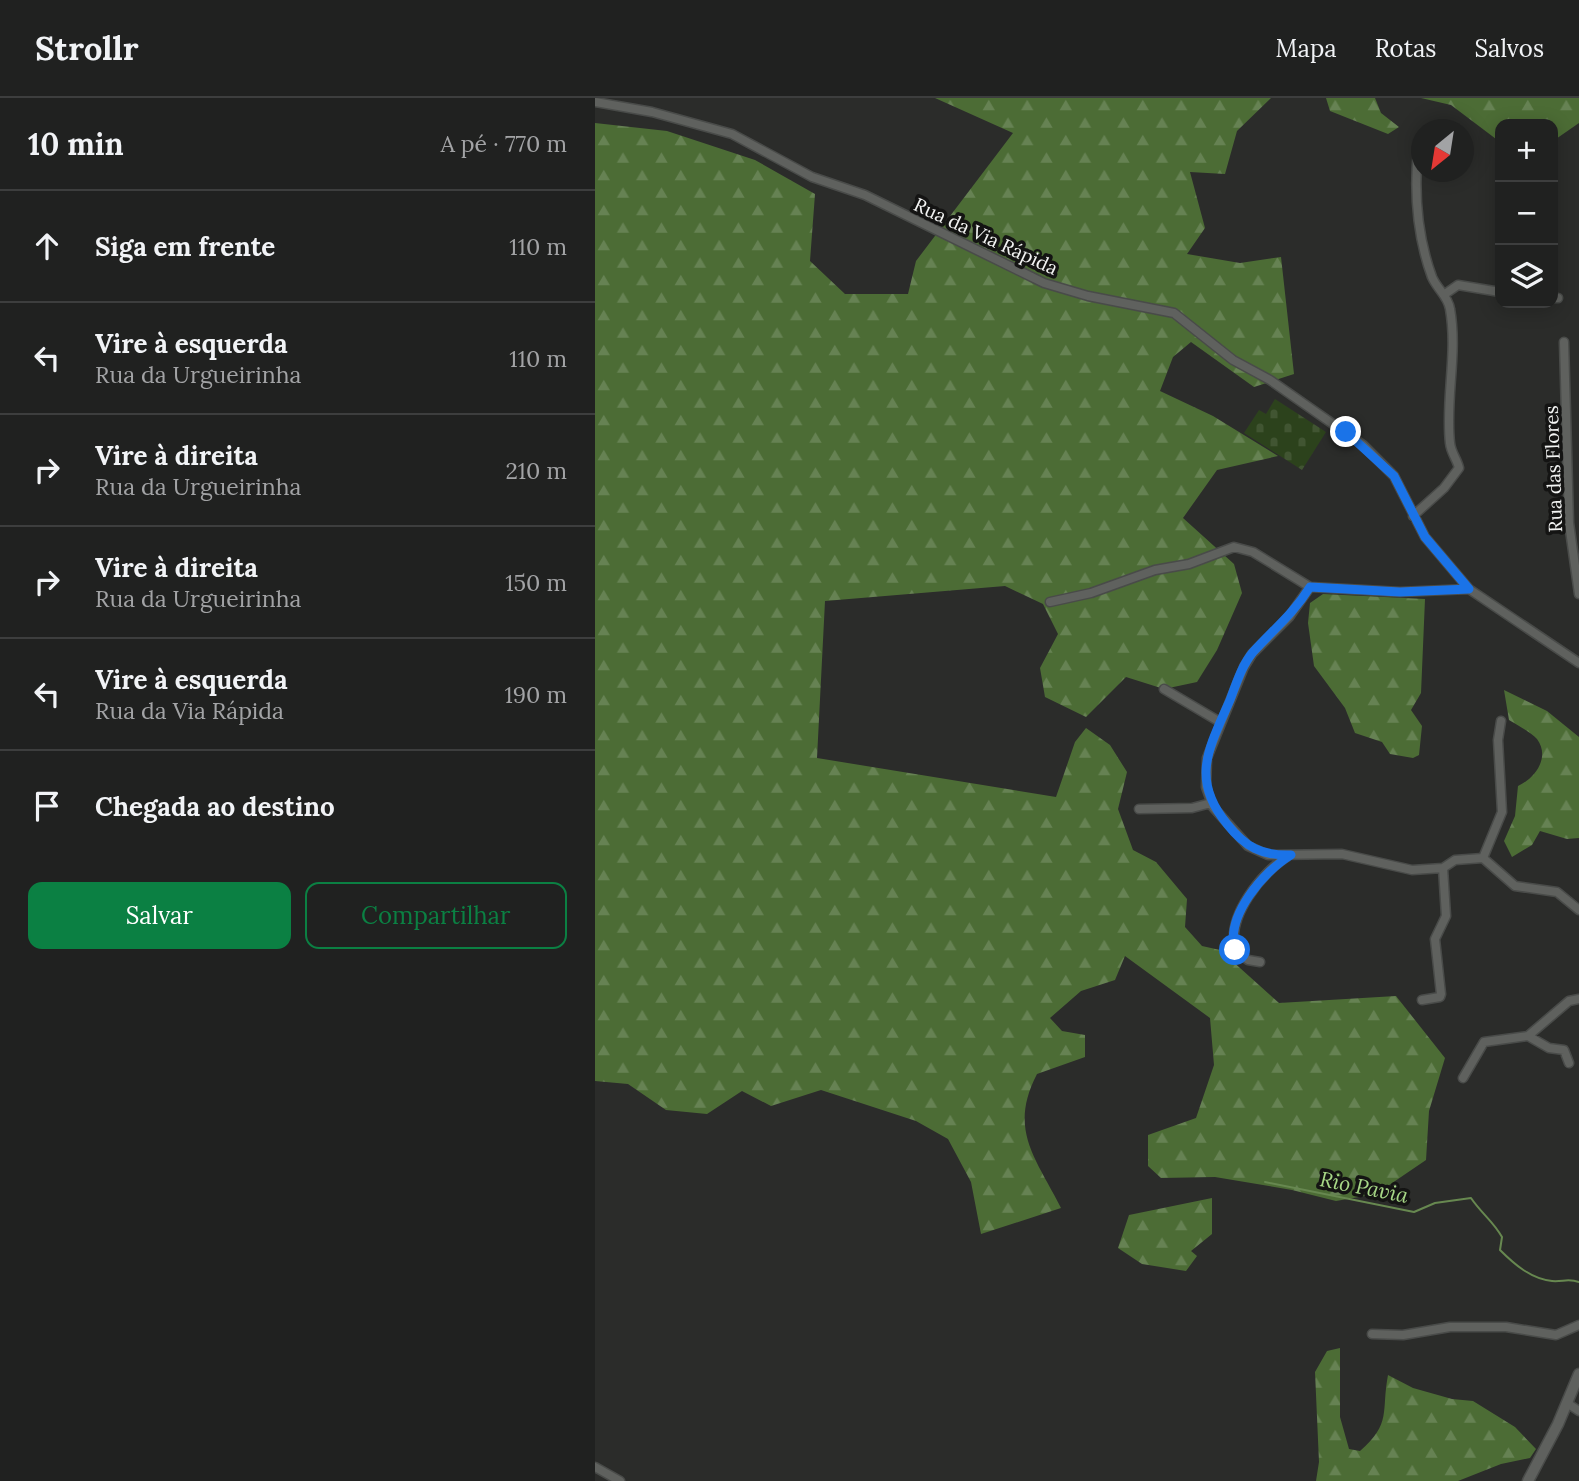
<!DOCTYPE html>
<html lang="pt">
<head>
<meta charset="utf-8">
<style>
  :root { --surface:#202120; --page:#282929; --text:#f1f3f6; --muted:#a2a3a5; --line:#3d3e3e; --accent:#0b8043 }
  body { margin:0; font-family:Lora,serif; background:var(--page); color:var(--text) }
  .controls { position:absolute; right:21px; top:21px; display:grid; overflow:hidden; border-radius:14px; box-shadow:0 4px 18px #0003 }
  .controls button { width:63px; height:63px; display:grid; place-items:center; padding:0; border:0; border-bottom:2px solid var(--line); background:var(--surface); color:var(--text); font:35px sans-serif }
  .compass { position:absolute; left:816px; top:21px; width:63px; height:63px; border-radius:50%; background:var(--surface); box-shadow:0 4px 18px #0003; rotate:210deg }
  .stop { position:absolute; width:21px; height:21px; margin:-16px; border:5px solid #1a73e8; border-radius:50%; background:#fff }
  .stop.end { background:#1a73e8; border-color:#fff; box-shadow:0 2px 7px #0008 }
  .list { margin:0; padding:0; list-style:none }
  h2 { display:flex; justify-content:space-between; align-items:center; height:91px; margin:0; padding:0 28px; font-size:30px }
  h2 small { font-size:23px; font-weight:400; color:var(--muted) }
  .list li { display:grid; grid-template-columns:46px 1fr auto; gap:21px; align-items:center; box-sizing:border-box; height:112px; padding:0 28px; border-top:2px solid var(--line) }
  .list b { display:block; font-size:26px; white-space:nowrap }
  .list p { margin:0; font-size:23px; white-space:nowrap; color:var(--muted) }
  .list em { font-size:23px; font-style:normal; color:var(--muted) }
  .actions { display:flex; gap:14px; padding:21px 28px }
  .actions a { flex:1; padding:16px 0; border:2px solid var(--accent); border-radius:14px; text-align:center; font-size:24px; color:var(--accent) }
  .actions .main { background:var(--accent); color:#fff }
  .icon { flex:none; width:38px; height:38px; fill:none; stroke:currentColor; stroke-width:2; stroke-linecap:round; stroke-linejoin:round }
  .map { position:relative; flex:none; width:984px; height:1383px; overflow:hidden }
  header { display:flex; align-items:center; gap:42px; box-sizing:border-box; height:98px; padding:0 35px; background:var(--surface); border-bottom:2px solid var(--line) }
  header strong { font-size:33px }
  nav { display:flex; gap:38px; margin-inline-start:auto; font-size:24px }
  main { display:flex }
  aside { flex:1; background:var(--surface) }
  .map>svg:first-child { display:block }
  .forest { fill:url(#forest-firs) }
  .cemetery { fill:url(#cemetery-stones) }
  .lines { fill:none; stroke-linecap:round; stroke-linejoin:round }
  .stream { stroke:#678850; stroke-width:2 }
  .minor-casing { stroke:#494b49; stroke-width:11 }
  .tertiary-casing { stroke:#494b49; stroke-width:13 }
  .minor { stroke:#5f615e; stroke-width:8 }
  .tertiary { stroke:#5f615e; stroke-width:10 }
  .route { stroke:#1a73e8; stroke-width:9 }
  .labels { text-anchor:middle; dominant-baseline:central; stroke-width:7; stroke-linejoin:round; paint-order:stroke }
  .street-label { font-size:19px; fill:#f3f4f3; stroke:#141413 }
  .water-label { font-size:21px; font-style:italic; fill:#a7d887; stroke:#141413 }
</style>
</head>
<body>
<header>
<strong>Strollr</strong>
<nav><a>Mapa</a><a>Rotas</a><a>Salvos</a></nav>
</header>
<main>
<aside>
<h2>10 min<small>A pé · 770 m</small></h2>
<ul class="list">
<li><svg class="icon" aria-label="ahead" viewBox="0 0 24 24"><path d="M12 20V5M6 11l6-6 6 6"/></svg><div><b>Siga em frente</b></div><em>110 m</em></li>
<li><svg class="icon" aria-label="left" viewBox="0 0 24 24"><path d="M17 20v-9H6M10 6l-5 5 5 5"/></svg><div><b>Vire à esquerda</b><p>Rua da Urgueirinha</p></div><em>110 m</em></li>
<li><svg class="icon" aria-label="right" viewBox="0 0 24 24"><path d="M7 20v-9h11M14 6l5 5-5 5"/></svg><div><b>Vire à direita</b><p>Rua da Urgueirinha</p></div><em>210 m</em></li>
<li><svg class="icon" aria-label="right" viewBox="0 0 24 24"><path d="M7 20v-9h11M14 6l5 5-5 5"/></svg><div><b>Vire à direita</b><p>Rua da Urgueirinha</p></div><em>150 m</em></li>
<li><svg class="icon" aria-label="left" viewBox="0 0 24 24"><path d="M17 20v-9H6M10 6l-5 5 5 5"/></svg><div><b>Vire à esquerda</b><p>Rua da Via Rápida</p></div><em>190 m</em></li>
<li><svg class="icon" aria-label="arrive" viewBox="0 0 24 24"><path d="M6 21V4h12l-3 4 3 4H6"/></svg><div><b>Chegada ao destino</b></div></li>
</ul>
<div class="actions"><a class="main">Salvar</a><a>Compartilhar</a></div>
</aside>
<div class="map">
<svg width="984" height="1383" viewBox="0 0 984 1383">
  <defs>
    <pattern id="forest-firs" width="22" height="20" patternUnits="userSpaceOnUse" patternTransform="scale(1.75)"><rect width="22" height="20" fill="#4c6c35"/><path d="M5 1l3.5 6h-7zM16 11l3.5 6h-7z" fill="#668253"/></pattern>
    <pattern id="cemetery-stones" width="16" height="16" patternUnits="userSpaceOnUse" patternTransform="scale(1.75)"><rect width="16" height="16" fill="#2c421c"/><path d="M2 7V4a2 2 0 0 1 4 0v3zM10 15v-3a2 2 0 0 1 4 0v3z" fill="#415532"/></pattern>
  </defs>
  <rect width="100%" height="100%" fill="#2b2c2a"/>
  <path class="forest" d="M 340,0 L 676,0 L 642,33 L 630,76 L 595,74 L 610,130 L 592,156 L 645,165 L 686,159 L 699,276 L 659,289 L 596,244 L 578,259 L 565,293 L 618,318 L 683,358 L 622,372 L 588,420 L 639,466 L 647,495 L 622,552 L 602,584 L 569,591 L 531,579 L 491,619 L 450,599 L 445,570 L 463,536 L 448,506 L 410,488 L 230,503 L 222,660 L 461,699 L 480,644 L 491,630 L 515,647 L 532,674 L 523,711 L 538,752 L 561,764 L 592,801 L 590,829 L 607,848 L 625,852 L 684,905 L 801,898 L 850,960 L 834,1013 L 831,1062 L 781,1096 L 741,1103 L 697,1092 L 620,1079 L 566,1080 L 553,1068 L 553,1037 L 601,1020 L 619,967 L 615,920 L 530,858 L 520,882 L 486,893 L 455,920 L 467,933 L 490,937 L 490,959 L 442,976 C 413,1032 441,1060 466,1110 L 386,1136 L 376,1084 L 353,1041 L 321,1023 L 226,992 L 176,1008 L 147,993 L 112,1016 L 71,1012 L 33,986 L 0,983 L 0,25 L 72,33 L 160,62 L 220,96 L 215,163 L 250,196 L 313,196 L 321,163 L 418,35 Z
    M 731,0 L 780,0 L 786,15 L 804,29 L 793,36 L 735,13 Z
    M 826,0 L 984,0 L 984,25 L 958,43 L 958,26 L 905,26 L 905,44 L 856,7 Z
    M 728,496 L 830,501 L 826,595 L 816,612 L 827,628 L 824,657 L 818,660 L 795,656 L 787,644 L 760,635 L 750,610 L 719,568 L 713,525 L 715,505 Z
    M 909,592 L 952,613 L 984,639 L 984,740 L 972,741 L 945,733 L 937,747 L 917,759 L 909,743 L 920,718 L 923,688 C 939,681 956,660 942,641 C 936,634 922,627 914,622 Z
    M 617,1100 L 617,1136 L 596,1153 L 602,1158 L 591,1173 L 547,1166 L 523,1150 L 534,1117 Z
    M 745,1250 L 745,1319 L 754,1351 L 765,1353 C 797,1325 786,1314 793,1277 L 818,1290 L 857,1301 L 878,1303 L 920,1329 L 941,1351 L 935,1360 L 906,1366 L 863,1383 L 721,1383 L 724,1364 L 720,1274 L 732,1253 Z"/>
  <path class="cemetery" d="M 680,301 L 731,334 L 707,372 L 649,335 L 664,312 L 671,316 Z"/>
  <g class="lines">
    <path class="stream" d="M 670,1084 L 819,1114 L 840,1105 L 876,1100 C 886,1115 898,1123 907,1139 L 905,1152 C 919,1166 936,1181 957,1183 C 968,1184 973,1180 984,1184"/>
    <g class="minor-casing">
      <path id="minor" d="M 0,4 L 57,14 L 137,36 L 217,79 L 270,97 L 449,185 L 493,198 L 579,215 L 638,262 L 675,282 L 768,347 L 799,378 L 830,439 L 874,491 L 984,565
        M 850,196 L 863,187 L 905,194
        M 958,200 L 963,200
        M 969,244 L 974,425 L 984,496
        M 818,418 L 849,390 L 864,370 C 862,361 856,355 855,345 C 850,301 863,256 855,211 C 853,198 842,191 837,179 C 822,138 819,94 823,52
        M 715,489 L 694,519 L 657,556 L 649,569 L 612,660 L 611,689 L 618,709 L 653,748 L 673,757 L 747,756 L 817,772 L 848,770 L 860,762 L 888,760 L 920,788 L 962,794 L 984,812
        M 715,489 L 805,494 L 874,491
        M 455,504 L 496,495 L 560,472 L 594,466 L 639,449 L 658,454 L 715,489
        M 569,591 L 625,624
        M 544,711 L 597,710 L 616,705
        M 888,760 L 907,714 L 903,642 L 906,623
        M 665,864 L 653,862 L 641,852 C 630,820 667,774 693,758
        M 827,902 L 845,899 L 846,896 L 840,841 L 851,818 L 848,770
        M 933,938 L 954,950 L 969,952 L 974,965
        M 868,980 L 889,944 L 933,938 L 974,903 L 984,901
        M 777,1236 L 808,1237 L 855,1229 L 911,1229 L 961,1237 L 984,1227
        M 972,1305 L 984,1313
        M 0,1369 L 25,1383"/>
    </g>
    <g class="tertiary-casing">
      <path id="tertiary" d="M 933,1383 L 963,1326 L 984,1276"/>
    </g>
    <use href="#minor" class="minor"/>
    <use href="#tertiary" class="tertiary"/>
  </g>
  <g class="lines">
    <path class="route" d="M 640,852 C 630,818 669,773 696,757 C 667,758 650,749 632,726 C 595,681 614,650 635,602 C 641,586 647,567 658,554 C 678,532 699,515 715,489 L 805,494 L 874,491 L 830,439 L 799,378 L 751,334"/>
  </g>
  <g class="labels">
    <g class="street-label">
      <text transform="translate(391 138) rotate(25)">Rua da Via Rápida</text>
      <text transform="translate(958 371) rotate(-92)">Rua das Flores</text>
    </g>
    <g class="water-label">
      <text transform="translate(769 1089) rotate(11)">Rio Pavia</text>
    </g>
  </g>
</svg>
<div class="controls">
<button>+</button>
<button>−</button>
<button><svg class="icon" aria-label="layers" viewBox="0 0 24 24"><path d="M12 4l9 5-9 5-9-5zM3 14l9 5 9-5"/></svg></button>
</div>
<svg class="compass" viewBox="-18 -18 36 36"><path d="M0-13l5 13h-10z" fill="#e53935"/><path d="M0 13l5-13h-10z" fill="#a2a3a5"/></svg>
<div class="stop" style="left:640px;top:852px"></div>
<div class="stop end" style="left:751px;top:334px"></div>
</div>
</main>
</body>
</html>
